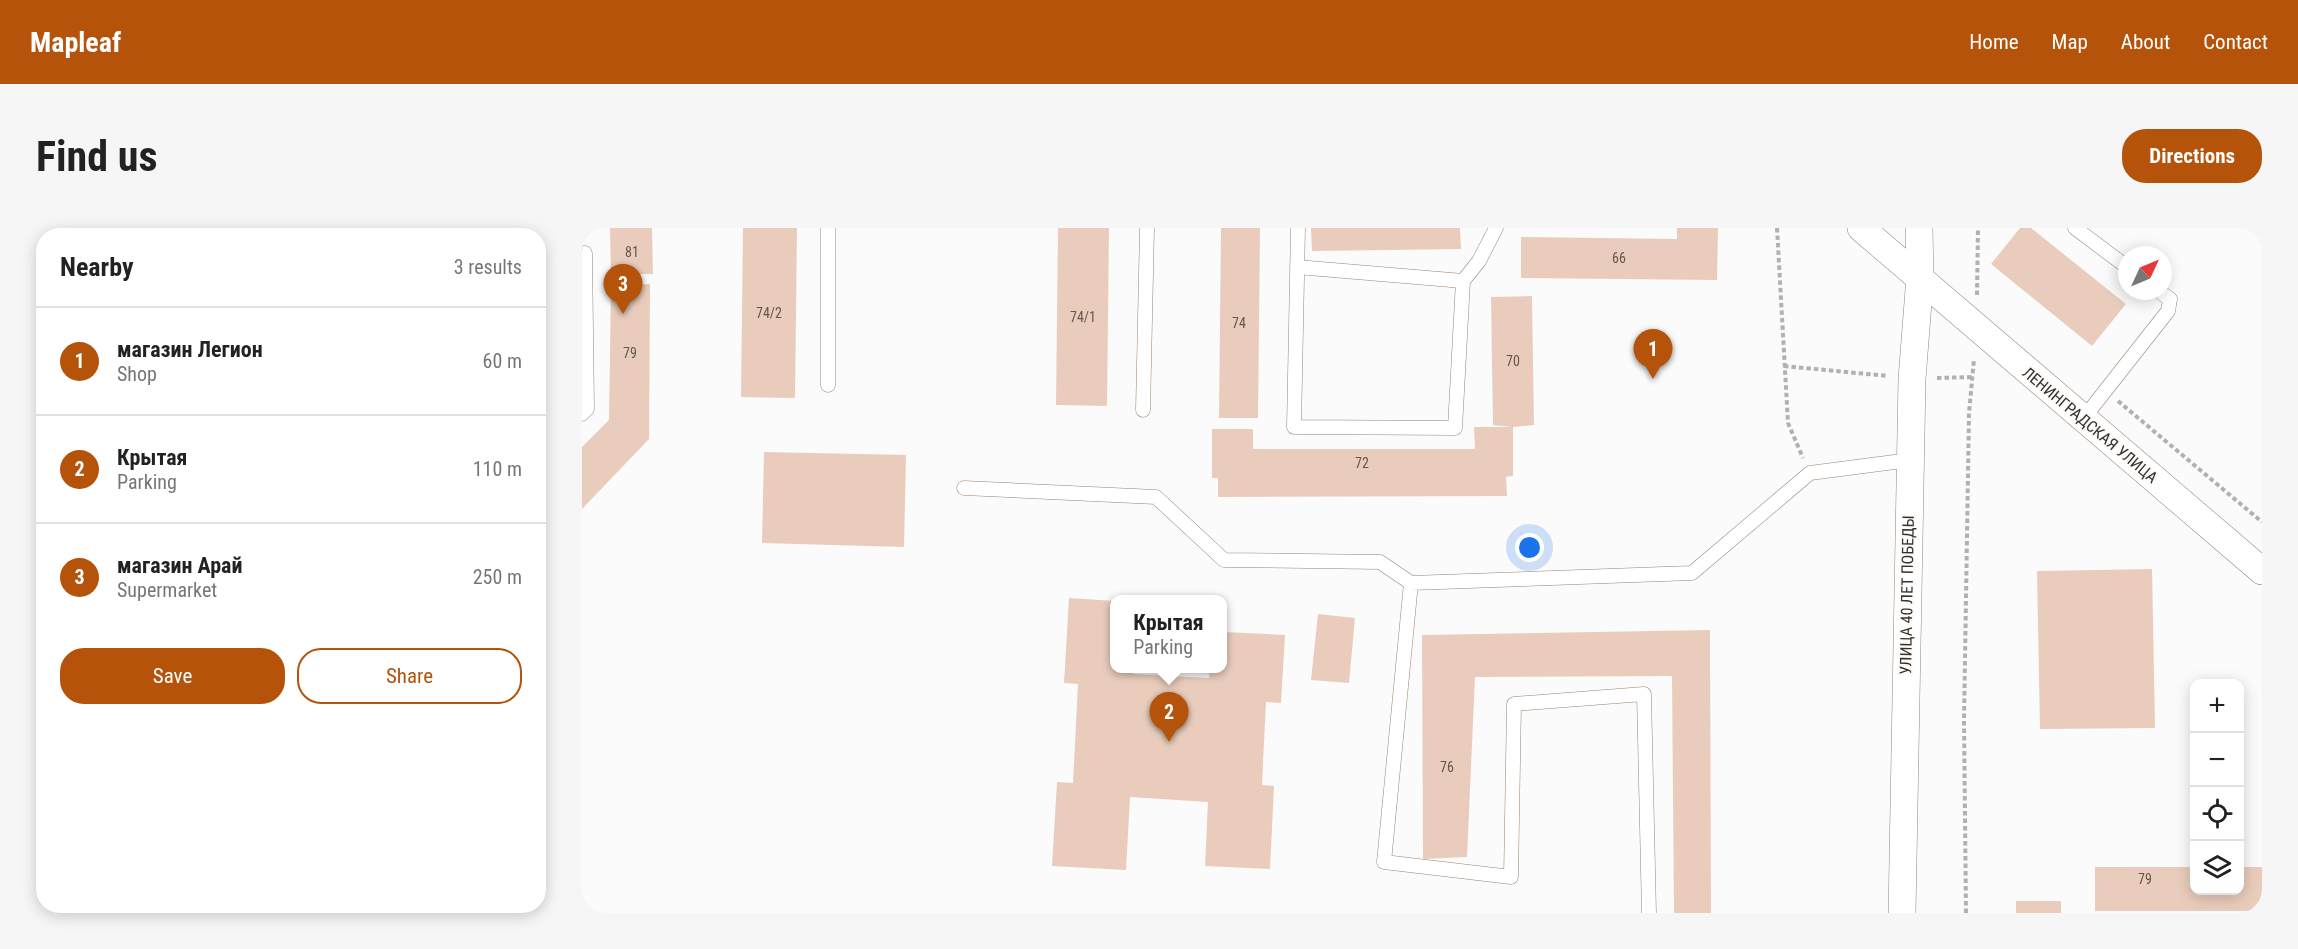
<!DOCTYPE html>
<html lang="en">
<head>
<meta charset="utf-8">
<style>
  :root { --surface:#fff; --page:#f6f6f6; --text:#222; --muted:#767676; --line:#e0e0e0; --accent:#b45309 }
  body { margin:0; font-family:"Roboto Condensed",sans-serif; background:var(--page); color:var(--text) }
  .controls { position:absolute; right:18px; bottom:18px; display:grid; overflow:hidden; border-radius:12px; box-shadow:0 3px 15px #0003 }
  .controls button { width:54px; height:54px; display:grid; place-items:center; padding:0; border:0; border-bottom:2px solid var(--line); background:var(--surface); color:var(--text); font:30px sans-serif }
  .compass { position:absolute; left:1536px; top:18px; width:54px; height:54px; border-radius:50%; background:var(--surface); box-shadow:0 3px 15px #0003; rotate:46deg }
  .you { position:absolute; left:948px; top:320px; width:21px; height:21px; margin:-15px; border:4px solid #fff; border-radius:50%; background:#1a73e8; box-shadow:0 0 0 9px #1a73e833 }
  .badge { display:grid; place-items:center; width:39px; height:39px; border-radius:50%; background:var(--accent); color:#fff; font-size:20px; font-weight:700 }
  .pin { position:absolute; translate:-50% -50px; filter:drop-shadow(0 2px 3px #0008) }
  .pin::after { content:''; position:absolute; top:32px; width:21px; height:18px; background:inherit; clip-path:polygon(0 0,100% 0,50% 100%) }
  .popup { position:absolute; left:528px; top:367px; width:117px; height:78px; box-sizing:border-box; display:grid; place-content:center; border-radius:12px; background:var(--surface); filter:drop-shadow(0 2px 4px #0005); font-size:20px; white-space:nowrap; color:var(--muted) }
  .popup b { font-size:22px; color:var(--text) }
  .popup::after { content:''; position:absolute; left:50%; top:100%; margin-left:-12px; border:12px solid transparent; border-top-color:var(--surface) }
  .list { margin:0; padding:0; list-style:none }
  h2 { display:flex; justify-content:space-between; align-items:center; height:78px; margin:0; padding:0 24px; font-size:26px }
  h2 small { font-size:20px; font-weight:400; color:var(--muted) }
  .list li { display:grid; grid-template-columns:39px 1fr auto; gap:18px; align-items:center; box-sizing:border-box; height:108px; padding:0 24px; border-top:2px solid var(--line) }
  .list b { display:block; font-size:22px; white-space:nowrap }
  .list p { margin:0; font-size:20px; white-space:nowrap; color:var(--muted) }
  .list em { font-size:20px; font-style:normal; color:var(--muted) }
  .actions { display:flex; gap:12px; padding:18px 24px }
  .actions a { flex:1; padding:14px 0; border:2px solid var(--accent); border-radius:24px; text-align:center; font-size:21px; color:var(--accent) }
  .actions .main { background:var(--accent); color:#fff }
  .icon { flex:none; width:33px; height:33px; fill:none; stroke:currentColor; stroke-width:2; stroke-linecap:round; stroke-linejoin:round }
  .map { position:relative; flex:none; width:1680px; height:685px; overflow:hidden; border-radius:24px }
  header { display:flex; align-items:center; gap:36px; box-sizing:border-box; height:84px; padding:0 30px; background:var(--accent); color:#fff }
  header strong { font-size:28px }
  nav { display:flex; gap:33px; margin-inline-start:auto; font-size:21px }
  .intro { display:flex; align-items:center; justify-content:space-between; box-sizing:border-box; height:144px; padding:0 36px }
  h1 { margin:0; font-size:42px }
  .button { padding:15px 27px; border-radius:24px; background:var(--accent); color:#fff; font-size:21px; font-weight:700 }
  main { display:flex; gap:36px; padding:0 36px }
  aside { flex:1; background:var(--surface); border-radius:24px; box-shadow:0 3px 15px #0003 }
  .map>svg:first-child { display:block }
  .building { fill:#e9ccbc }
  .lines { fill:none; stroke-linecap:round; stroke-linejoin:round }
  .lane-casing { stroke:#9a8370; stroke-width:15 }
  .street-casing { stroke:#9a8370; stroke-width:28 }
  .path { stroke:#b3b0ad; stroke-width:4; stroke-dasharray:4.5 3; stroke-linecap:butt }
  .lane { stroke:#fff; stroke-width:14 }
  .street { stroke:#fff; stroke-width:27 }
  .labels { text-anchor:middle; dominant-baseline:central; stroke-width:4.5; stroke-linejoin:round; paint-order:stroke }
  .number-label { font-size:14px; fill:#65574d }
  .street-label { font-size:16px; fill:#393028; stroke:#fbfbfb }
</style>
</head>
<body>
<header>
<strong>Mapleaf</strong>
<nav><a>Home</a><a>Map</a><a>About</a><a>Contact</a></nav>
</header>
<div class="intro"><h1>Find us</h1><a class="button">Directions</a></div>
<main>
<aside>
<h2>Nearby<small>3 results</small></h2>
<ul class="list">
<li><span class="badge">1</span><div><b>магазин Легион</b><p>Shop</p></div><em>60 m</em></li>
<li><span class="badge">2</span><div><b>Крытая</b><p>Parking</p></div><em>110 m</em></li>
<li><span class="badge">3</span><div><b>магазин Арай</b><p>Supermarket</p></div><em>250 m</em></li>
</ul>
<div class="actions"><a class="main">Save</a><a>Share</a></div>
</aside>
<div class="map">
<svg width="1680" height="685" viewBox="0 0 1680 685">
  <rect width="100%" height="100%" fill="#fbfbfb"/>
  <path class="building" d="M 28,0 L 70,0 L 71,46 L 29,46 Z
    M 161,0 L 215,0 L 213,170 L 159,169 Z
    M 476,0 L 527,0 L 525,178 L 474,177 Z
    M 639,0 L 678,0 L 676,190 L 637,190 Z
    M 729,0 L 878,0 L 879,21 L 730,23 Z
    M 1095,0 L 1136,0 L 1135,52 L 939,50 L 939,9 L 1095,11 Z
    M 1438,0 L 1449,0 L 1544,76 L 1510,118 L 1409,36 Z
    M 68,56 L 67,211 L 0,281 L 0,219 L 27,192 L 29,58 Z
    M 950,68 L 952,197 L 931,199 L 931,248 L 924,249 L 925,268 L 636,269 L 636,250 L 630,250 L 630,201 L 671,201 L 671,221 L 893,221 L 892,199 L 929,199 L 911,197 L 909,69 Z
    M 182,224 L 324,227 L 322,319 L 180,315 Z
    M 1570,341 L 1573,500 L 1458,501 L 1455,343 Z
    M 487,370 L 533,373 L 533,440 L 552,440 L 552,446 L 627,450 L 628,440 L 641,440 L 641,404 L 703,407 L 699,475 L 684,474 L 680,557 L 692,558 L 688,641 L 623,638 L 626,574 L 548,569 L 544,642 L 470,638 L 475,554 L 491,555 L 496,456 L 482,455 Z
    M 736,386 L 773,390 L 767,455 L 729,452 Z
    M 1128,402 L 1129,685 L 1092,685 L 1090,448 L 893,449 L 885,629 L 841,631 L 840,407 Z
    M 1513,639 L 1612,639 L 1612,662 L 1658,662 L 1658,639 L 1680,639 L 1680,683 L 1513,683 Z
    M 1434,673 L 1479,673 L 1479,685 L 1434,685 Z"/>
  <g class="lines">
    <g class="lane-casing">
      <path id="lane" d="M 246,0 L 246,157
        M 716,0 L 712,199 L 873,200 L 881,53 L 897,33 L 914,0
        M 1493,0 L 1545,39
        M 0,25 L 3,25 L 5,181 L 0,186
        M 715,39 L 881,53
        M 561,182 L 565,0
        M 1501,191 L 1586,83 L 1588,71 L 1577,63
        M 382,260 L 574,269 L 642,332 L 798,334 L 829,355
        M 1067,685 L 1062,466 L 932,476 L 929,649 L 802,634 L 829,355 L 1110,345 L 1228,245 L 1328,232"/>
    </g>
    <g class="street-casing">
      <path id="street" d="M 1279,0 L 1680,343
        M 1320,685 L 1330,151 L 1338,49 L 1337,0"/>
    </g>
    <path class="path" d="M 1195,0 L 1206,195 L 1221,230
      M 1395,67 L 1396,0
      M 1202,138 L 1306,148
      M 1355,150 L 1391,149
      M 1536,173 L 1680,294
      M 1384,685 L 1382,493 L 1387,185 L 1392,131"/>
    <use href="#lane" class="lane"/>
    <use href="#street" class="street"/>
  </g>
  <g class="labels">
    <g class="number-label">
      <text x="50" y="24">81</text>
      <text x="1037" y="30">66</text>
      <text x="187" y="85">74/2</text>
      <text x="501" y="89">74/1</text>
      <text x="657" y="95">74</text>
      <text x="48" y="125">79</text>
      <text x="931" y="133">70</text>
      <text x="780" y="235">72</text>
      <text x="865" y="539">76</text>
      <text x="1563" y="651">79</text>
    </g>
    <g class="street-label">
      <text transform="translate(1508 197) rotate(40)">ЛЕНИНГРАДСКАЯ УЛИЦА</text>
      <text transform="translate(1325 367) rotate(-89)">УЛИЦА 40 ЛЕТ ПОБЕДЫ</text>
    </g>
  </g>
</svg>
<div class="controls">
<button>+</button>
<button>−</button>
<button><svg class="icon" aria-label="locate" viewBox="0 0 24 24"><circle cx="12" cy="12" r="6"/><path d="M12 2v4M12 18v4M2 12h4M18 12h4"/></svg></button>
<button><svg class="icon" aria-label="layers" viewBox="0 0 24 24"><path d="M12 4l9 5-9 5-9-5zM3 14l9 5 9-5"/></svg></button>
</div>
<svg class="compass" viewBox="-18 -18 36 36"><path d="M0-13l5 13h-10z" fill="#e53935"/><path d="M0 13l5-13h-10z" fill="#767676"/></svg>
<div class="you"></div>
<div class="pin badge" style="left:1071px;top:151px">1</div>
<div class="pin badge" style="left:587px;top:514px">2</div>
<div class="popup"><b>Крытая</b>Parking</div>
<div class="pin badge" style="left:41px;top:86px">3</div>
</div>
</main>
</body>
</html>
